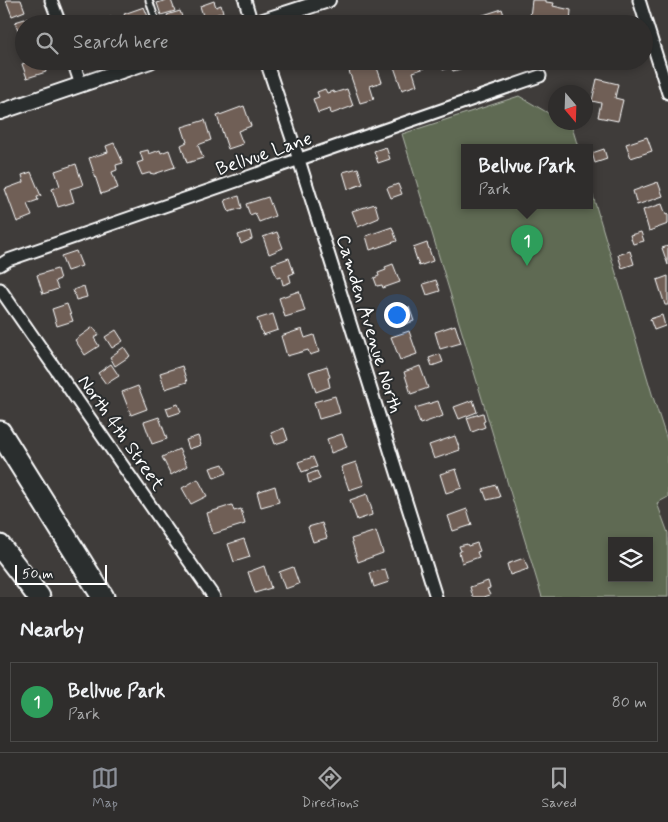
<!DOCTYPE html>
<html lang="en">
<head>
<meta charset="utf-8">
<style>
  :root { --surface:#2f2d2c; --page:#3b3938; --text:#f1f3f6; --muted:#a7a8a9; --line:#4a4948; --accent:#8c9099 }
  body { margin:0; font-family:Mynerve,sans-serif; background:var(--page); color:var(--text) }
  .controls { position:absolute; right:15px; bottom:15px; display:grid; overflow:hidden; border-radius:0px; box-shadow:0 2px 8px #0003 }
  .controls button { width:45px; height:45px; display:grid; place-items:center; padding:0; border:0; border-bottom:1px solid var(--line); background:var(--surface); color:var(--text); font:25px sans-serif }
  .compass { position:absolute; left:548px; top:85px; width:45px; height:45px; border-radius:50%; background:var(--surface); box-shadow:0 2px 8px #0003; rotate:161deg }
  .scale { position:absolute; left:15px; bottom:12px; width:92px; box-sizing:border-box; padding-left:5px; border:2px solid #fff; border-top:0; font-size:14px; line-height:18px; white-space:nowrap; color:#fff; -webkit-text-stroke:4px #2a2d2e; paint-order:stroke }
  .you { position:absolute; left:396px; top:314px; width:18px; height:18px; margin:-12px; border:4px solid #fff; border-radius:50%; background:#1a73e8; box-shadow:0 0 0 8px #1a73e833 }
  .badge { display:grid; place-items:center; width:32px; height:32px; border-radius:50%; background:var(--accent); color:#fff; font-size:16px; font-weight:700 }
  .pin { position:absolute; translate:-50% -41px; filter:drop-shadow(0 1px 2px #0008) }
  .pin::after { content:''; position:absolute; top:26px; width:18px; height:15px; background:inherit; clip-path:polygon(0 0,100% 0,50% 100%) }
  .popup { position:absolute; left:461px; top:144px; width:132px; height:65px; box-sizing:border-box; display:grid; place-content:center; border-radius:0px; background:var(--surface); filter:drop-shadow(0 1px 4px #0005); font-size:16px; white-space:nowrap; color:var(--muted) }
  .popup b { font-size:19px; color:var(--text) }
  .popup::after { content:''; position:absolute; left:50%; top:100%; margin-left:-10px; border:10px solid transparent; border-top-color:var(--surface) }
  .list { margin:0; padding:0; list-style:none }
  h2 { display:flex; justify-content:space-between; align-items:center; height:65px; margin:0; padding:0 20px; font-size:21px }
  h2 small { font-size:16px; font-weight:400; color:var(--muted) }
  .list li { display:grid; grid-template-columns:32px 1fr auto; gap:15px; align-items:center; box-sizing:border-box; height:80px; margin:0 10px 10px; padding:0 10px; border:1px solid var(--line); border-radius:0px }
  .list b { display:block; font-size:19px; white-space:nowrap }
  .list p { margin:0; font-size:16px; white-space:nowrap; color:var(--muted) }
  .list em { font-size:16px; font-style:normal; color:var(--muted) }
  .icon { flex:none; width:28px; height:28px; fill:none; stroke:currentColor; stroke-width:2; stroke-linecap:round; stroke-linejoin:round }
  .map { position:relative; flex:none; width:668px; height:597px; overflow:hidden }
  .search { position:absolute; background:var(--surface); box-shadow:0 2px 8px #0003; left:15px; right:15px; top:15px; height:55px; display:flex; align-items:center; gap:12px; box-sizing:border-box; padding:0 18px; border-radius:28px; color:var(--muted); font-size:19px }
  .sheet { height:155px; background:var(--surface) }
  nav { display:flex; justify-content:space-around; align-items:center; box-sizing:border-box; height:70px; border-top:1px solid var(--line); background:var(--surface); font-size:14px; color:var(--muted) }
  nav a { display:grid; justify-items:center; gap:2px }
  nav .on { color:var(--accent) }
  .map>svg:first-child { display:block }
  .green { fill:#5f6b53; stroke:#afb5a9; fill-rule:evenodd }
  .building { fill:#705f57; stroke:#fff }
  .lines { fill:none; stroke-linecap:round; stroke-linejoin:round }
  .service-casing { stroke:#fff; stroke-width:9 }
  .minor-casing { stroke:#fff; stroke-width:15 }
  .tertiary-casing { stroke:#fff; stroke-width:18 }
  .motorway-casing { stroke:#fff; stroke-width:25 }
  .service { stroke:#2a2d2e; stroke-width:5.5 }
  .minor { stroke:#2a2d2e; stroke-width:11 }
  .tertiary { stroke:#2a2d2e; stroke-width:14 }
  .motorway { stroke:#2a2d2e; stroke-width:21 }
  .labels { text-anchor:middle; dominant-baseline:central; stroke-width:4; stroke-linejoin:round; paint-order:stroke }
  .street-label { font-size:19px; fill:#fff; stroke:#2a2d2e }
</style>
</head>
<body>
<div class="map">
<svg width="668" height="597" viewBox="0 0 668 597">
  <rect width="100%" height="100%" fill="#3f3c3a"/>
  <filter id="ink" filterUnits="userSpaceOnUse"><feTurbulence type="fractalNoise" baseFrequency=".02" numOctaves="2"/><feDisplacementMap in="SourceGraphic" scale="10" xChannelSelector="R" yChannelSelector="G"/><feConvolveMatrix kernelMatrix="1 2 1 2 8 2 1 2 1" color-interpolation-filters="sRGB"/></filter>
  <g filter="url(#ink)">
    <path class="green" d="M 519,96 L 555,117 L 556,122 L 564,123 L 572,127 L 578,147 L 464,147 L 464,205 L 590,205 L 590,186 L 653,397 L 668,443 L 668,497 L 657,503 L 668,533 L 668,597 L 542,597 L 402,134 ZM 612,541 L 649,541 L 649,578 L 612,578 Z"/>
    <path class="building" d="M 6,0 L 21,0 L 25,11 L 12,16 Z
      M 167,0 L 171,0 L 175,11 L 161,15 L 157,3 Z
      M 532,0 L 546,0 L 546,2 L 554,3 L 553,6 L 571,10 L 570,24 L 538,22 L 539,18 L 530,17 Z
      M 214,1 L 216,7 L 221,5 L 223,12 L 204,19 L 200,6 Z
      M 144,7 L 149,19 L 136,24 L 128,24 L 124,14 Z
      M 502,9 L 507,24 L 476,24 L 474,18 Z
      M 180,11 L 184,23 L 170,24 L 167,15 Z
      M 111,17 L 113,24 L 92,24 Z
      M 28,18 L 30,24 L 24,24 L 24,34 L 20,35 L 15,22 Z
      M 30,61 L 43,61 L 46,72 L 27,78 L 22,64 Z
      M 392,61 L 422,61 L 425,68 L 413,72 L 417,85 L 402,90 Z
      M 440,61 L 476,61 L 477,64 L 453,71 L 451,67 L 443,70 Z
      M 375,62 L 382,82 L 370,86 L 374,99 L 360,103 L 349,71 Z
      M 597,79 L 618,84 L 615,98 L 623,100 L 618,121 L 598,117 L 601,103 L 592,101 Z
      M 325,89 L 327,93 L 333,91 L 334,93 L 347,89 L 353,106 L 331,114 L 330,109 L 318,113 L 313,99 L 319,97 L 317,92 Z
      M 244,106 L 251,126 L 238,131 L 243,144 L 228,149 L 217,116 Z
      M 205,120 L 211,140 L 198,145 L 203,158 L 187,163 L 181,145 L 187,142 L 182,127 Z
      M 647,137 L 652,151 L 631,158 L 626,144 Z
      M 114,143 L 123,163 L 116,165 L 117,170 L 112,172 L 118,188 L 101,194 L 89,158 L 108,152 L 106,146 Z
      M 386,147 L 390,159 L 378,163 L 374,151 Z
      M 604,149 L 607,159 L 595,163 L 592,153 Z
      M 148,150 L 149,154 L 160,150 L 161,153 L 169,150 L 175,167 L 154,174 L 149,173 L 142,175 L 137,163 L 143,161 L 140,152 Z
      M 76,164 L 83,185 L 70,189 L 74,202 L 58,207 L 52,189 L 60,186 L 55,171 Z
      M 358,168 L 363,184 L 348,189 L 343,172 Z
      M 31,172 L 41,196 L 37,197 L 38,200 L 27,204 L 32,216 L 17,222 L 5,189 L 24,182 L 22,175 Z
      M 658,182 L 663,196 L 637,205 L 633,191 Z
      M 398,184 L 402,194 L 391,198 L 387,188 Z
      M 239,196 L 242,208 L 229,212 L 225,200 Z
      M 268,197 L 275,216 L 259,222 L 255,213 L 250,215 L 246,204 Z
      M 375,204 L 379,218 L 358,227 L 352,211 Z
      M 662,204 L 666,215 L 668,214 L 668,224 L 649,231 L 643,210 Z
      M 392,227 L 397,241 L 370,250 L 366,236 Z
      M 250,231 L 252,239 L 241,244 L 238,235 Z
      M 277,232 L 283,248 L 269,254 L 263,237 Z
      M 641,232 L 644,241 L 633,244 L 630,235 Z
      M 427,243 L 433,261 L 419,266 L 413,248 Z
      M 668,246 L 668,265 L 662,248 Z
      M 76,251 L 82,266 L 67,271 L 61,256 Z
      M 630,251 L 634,264 L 622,268 L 618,255 Z
      M 289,258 L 294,273 L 289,275 L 291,282 L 283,285 L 281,277 L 277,278 L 272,264 Z
      M 393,264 L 400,282 L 383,288 L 382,285 L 377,286 L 374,278 L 379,276 L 378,273 L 386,270 L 385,267 Z
      M 57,269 L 60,279 L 55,281 L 58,289 L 43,294 L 37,275 Z
      M 668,276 L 668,305 L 665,305 L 657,280 Z
      M 436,280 L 440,291 L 427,295 L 423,284 Z
      M 84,286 L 87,297 L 76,300 L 73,290 Z
      M 299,291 L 305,311 L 285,317 L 279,298 Z
      M 67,304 L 73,321 L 57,326 L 52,309 Z
      M 409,307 L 414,321 L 397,327 L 392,313 Z
      M 273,314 L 278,330 L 263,335 L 257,319 Z
      M 662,315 L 665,326 L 654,330 L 650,319 Z
      M 455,325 L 461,343 L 440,349 L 435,332 Z
      M 93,327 L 99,335 L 94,338 L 99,346 L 85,355 L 75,340 Z
      M 302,329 L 305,338 L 314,335 L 319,352 L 310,355 L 308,350 L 287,356 L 281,336 Z
      M 116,330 L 123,341 L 112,348 L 105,337 Z
      M 409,331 L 417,354 L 400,360 L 391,337 Z
      M 124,347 L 130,356 L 115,366 L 110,357 Z
      M 440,354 L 443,362 L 432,366 L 429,358 Z
      M 111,364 L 119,376 L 106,384 L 98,373 Z
      M 182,366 L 187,382 L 165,389 L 160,373 Z
      M 327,366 L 330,377 L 328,378 L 330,387 L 316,392 L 309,372 Z
      M 420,366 L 428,388 L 411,394 L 404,372 Z
      M 138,386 L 147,409 L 131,415 L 122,392 Z
      M 335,396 L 340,413 L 319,419 L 314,402 Z
      M 473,400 L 477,412 L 459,419 L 454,407 Z
      M 438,401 L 443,416 L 420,424 L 415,408 Z
      M 178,404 L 181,412 L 169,416 L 166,408 Z
      M 483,413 L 485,421 L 483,422 L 485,427 L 472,432 L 467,418 Z
      M 159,417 L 167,439 L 152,444 L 144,422 Z
      M 284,428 L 288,440 L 275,444 L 271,433 Z
      M 342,434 L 347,447 L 331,453 L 327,439 Z
      M 198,436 L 201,445 L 189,449 L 186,440 Z
      M 455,436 L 460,450 L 434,459 L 429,445 Z
      M 179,449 L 187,466 L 171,475 L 162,457 Z
      M 313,457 L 317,467 L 302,472 L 298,462 Z
      M 356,462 L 364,485 L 349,490 L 341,467 Z
      M 223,464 L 227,473 L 214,478 L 210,468 Z
      M 456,469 L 462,488 L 446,493 L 440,474 Z
      M 317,471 L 320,479 L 309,483 L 307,475 Z
      M 198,479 L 207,496 L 191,504 L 182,488 Z
      M 496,485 L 500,497 L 487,500 L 483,489 Z
      M 275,486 L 279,502 L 261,507 L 257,492 Z
      M 367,494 L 372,510 L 371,510 L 372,515 L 357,520 L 350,500 Z
      M 232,505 L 234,511 L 241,509 L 245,524 L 213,534 L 207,513 Z
      M 467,509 L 472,525 L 453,531 L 448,516 Z
      M 322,523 L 327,538 L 313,542 L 308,527 Z
      M 376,531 L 383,553 L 358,562 L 351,539 Z
      M 244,539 L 250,557 L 234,562 L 228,544 Z
      M 477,543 L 480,551 L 477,552 L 479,557 L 462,563 L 459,552 L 461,551 L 459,546 L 467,544 L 468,546 Z
      M 524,558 L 528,569 L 510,575 L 507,564 Z
      M 264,566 L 271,588 L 255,593 L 248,572 Z
      M 293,567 L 299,584 L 285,589 L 279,572 Z
      M 385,569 L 389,582 L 374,587 L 370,573 Z
      M 488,581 L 490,588 L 487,589 L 490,595 L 484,597 L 473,597 L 470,587 Z"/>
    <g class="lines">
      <g class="service-casing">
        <path id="service" d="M 149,0 L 157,24"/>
      </g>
      <g class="minor-casing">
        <path id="minor" d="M 51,0 L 60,24
          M 245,0 L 252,24
          M 639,0 L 668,93
          M 73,61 L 81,85
          M 266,61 L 299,160 L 436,597
          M 0,265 L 8,260 L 540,76
          M 0,289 L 214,597"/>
      </g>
      <g class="tertiary-casing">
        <path id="tertiary" d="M 254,24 L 328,0
          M 0,112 L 150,61"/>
      </g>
      <g class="motorway-casing">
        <path id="motorway" d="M 0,432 L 103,597
          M 0,546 L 39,597"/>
      </g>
      <use href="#service" class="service"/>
      <use href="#minor" class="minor"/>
      <use href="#tertiary" class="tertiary"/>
      <use href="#motorway" class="motorway"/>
    </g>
  </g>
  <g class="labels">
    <g class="street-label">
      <text transform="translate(264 154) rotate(-19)">Bellvue Lane</text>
      <text transform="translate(369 324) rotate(73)">Camden Avenue North</text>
      <text transform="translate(121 433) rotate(55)">North 4th Street</text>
    </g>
  </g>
</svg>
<div class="controls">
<button><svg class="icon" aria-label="layers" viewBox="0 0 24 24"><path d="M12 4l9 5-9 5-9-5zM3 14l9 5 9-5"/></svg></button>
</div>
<svg class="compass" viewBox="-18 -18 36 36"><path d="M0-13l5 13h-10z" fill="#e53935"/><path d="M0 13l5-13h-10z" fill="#a7a8a9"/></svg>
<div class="scale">50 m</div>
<div class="you"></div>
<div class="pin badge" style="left:527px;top:266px;background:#2e9e5b">1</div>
<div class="popup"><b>Bellvue Park</b>Park</div>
<div class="search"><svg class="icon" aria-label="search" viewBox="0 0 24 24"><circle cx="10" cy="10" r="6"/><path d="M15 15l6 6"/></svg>Search here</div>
</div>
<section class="sheet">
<h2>Nearby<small></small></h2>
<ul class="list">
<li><span class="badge" style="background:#2e9e5b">1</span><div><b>Bellvue Park</b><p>Park</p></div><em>80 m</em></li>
</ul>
</section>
<nav>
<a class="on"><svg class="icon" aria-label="map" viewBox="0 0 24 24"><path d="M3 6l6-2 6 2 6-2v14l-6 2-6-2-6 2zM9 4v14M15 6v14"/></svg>Map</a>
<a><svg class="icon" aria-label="directions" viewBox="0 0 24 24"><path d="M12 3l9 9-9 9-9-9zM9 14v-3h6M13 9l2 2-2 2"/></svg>Directions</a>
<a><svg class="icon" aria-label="saved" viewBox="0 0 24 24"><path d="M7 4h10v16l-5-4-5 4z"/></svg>Saved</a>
</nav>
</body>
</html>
